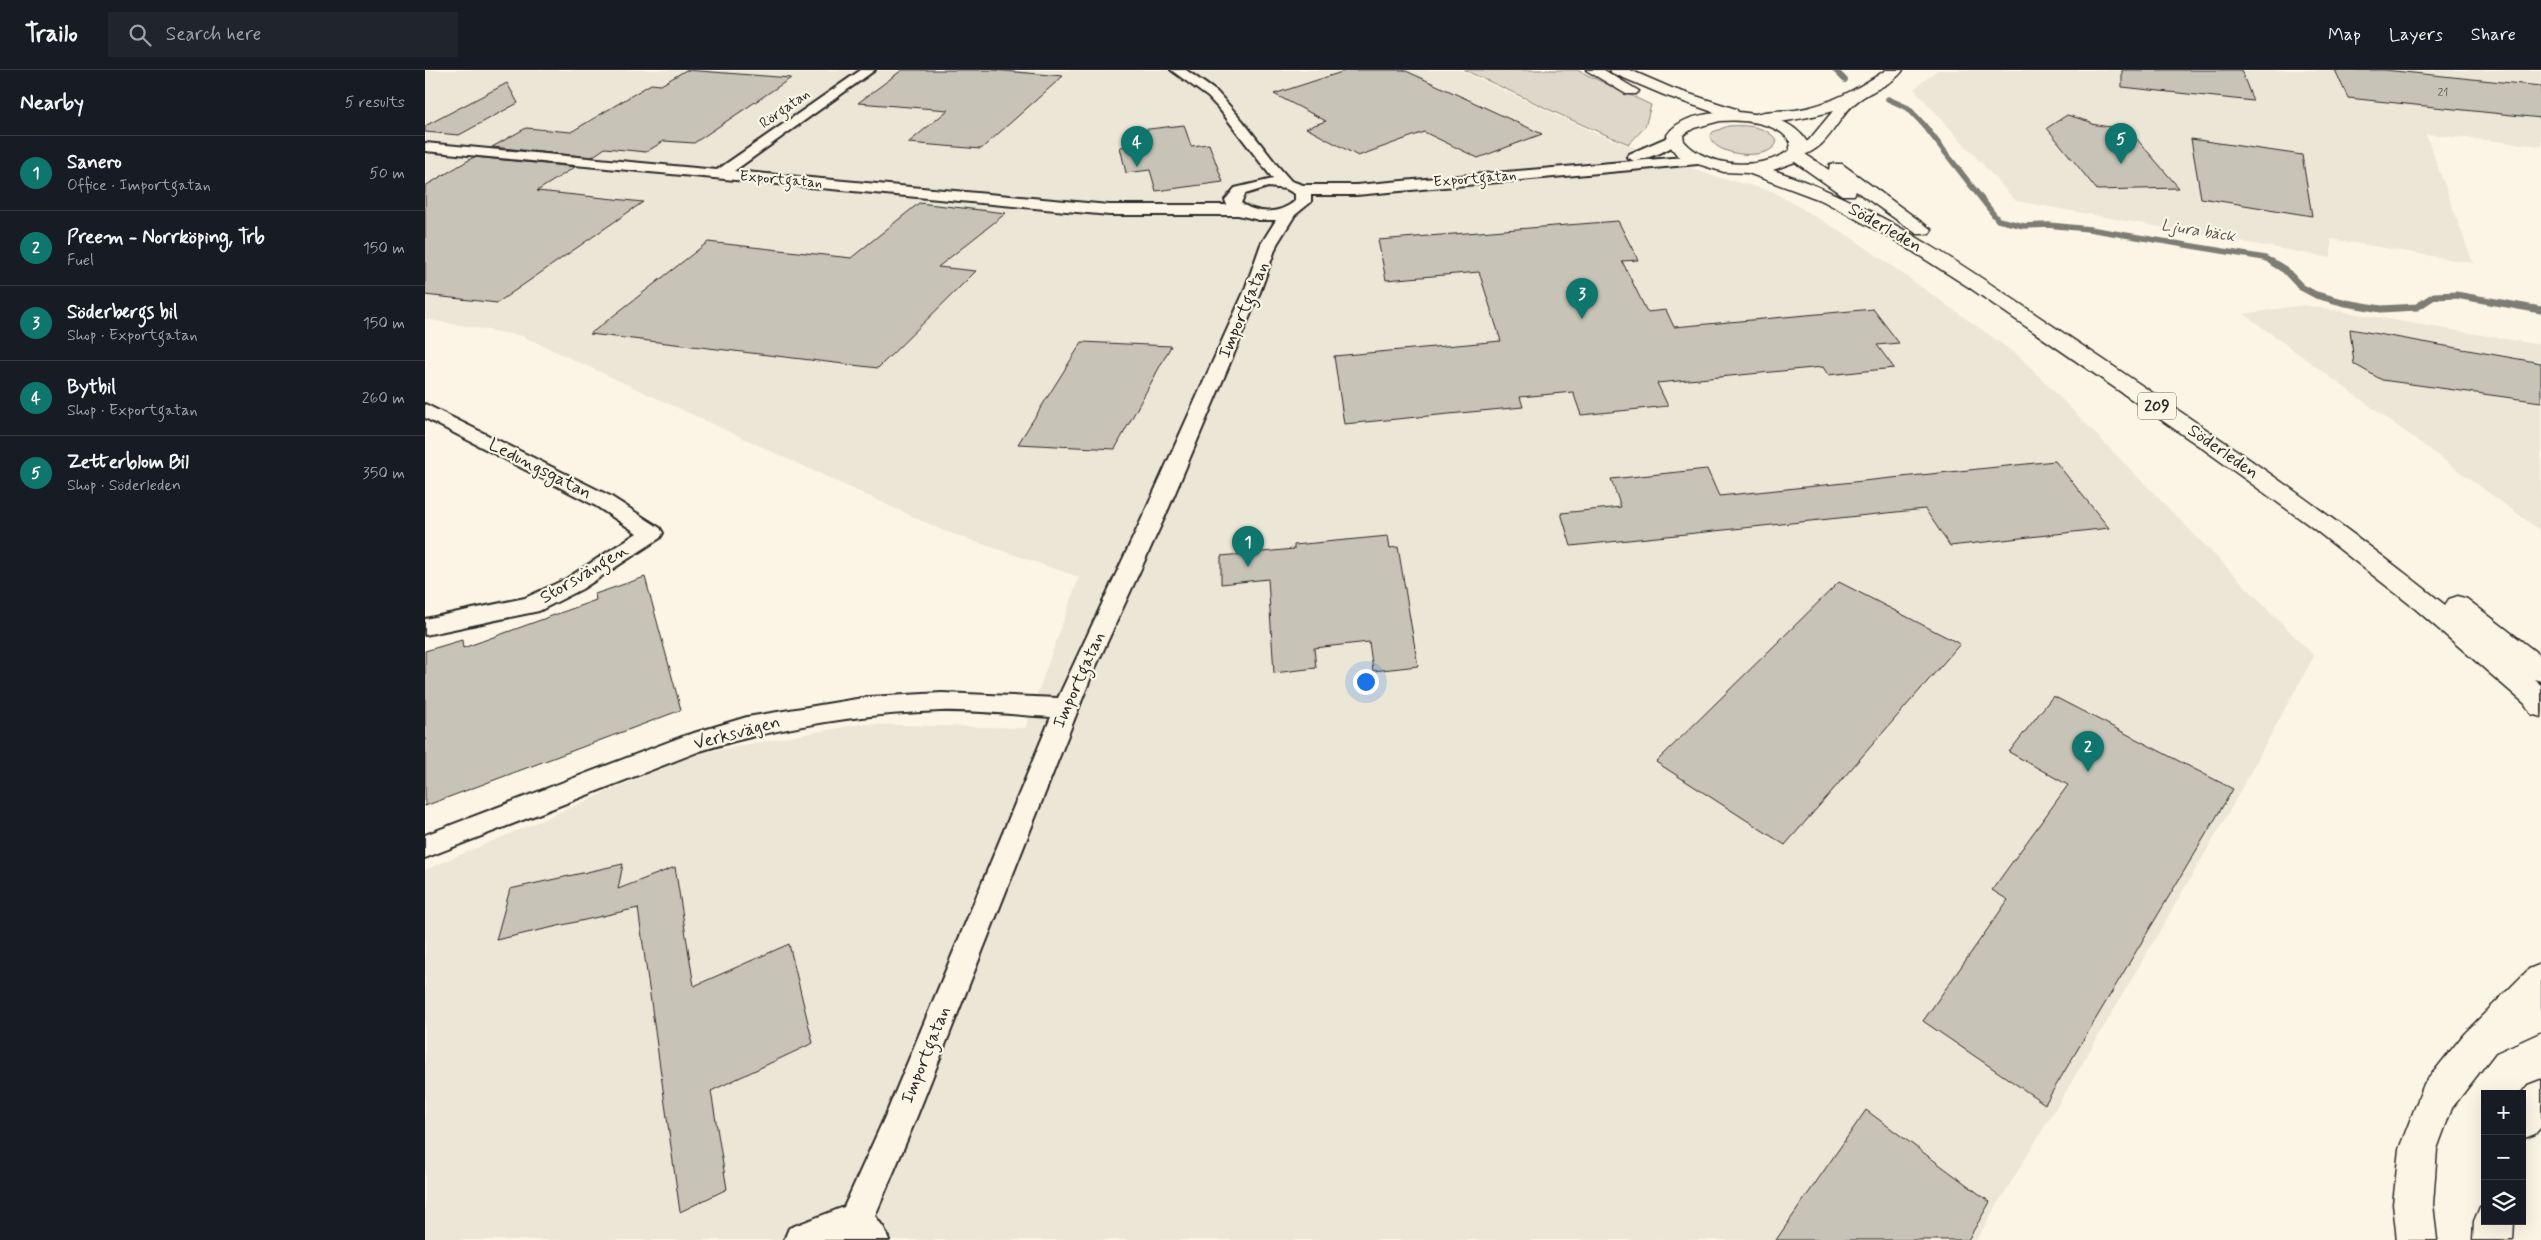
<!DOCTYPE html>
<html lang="en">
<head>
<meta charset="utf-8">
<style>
  :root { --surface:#171b24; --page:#20242c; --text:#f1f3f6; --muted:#9ea1a6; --line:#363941; --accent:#0f766e }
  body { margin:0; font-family:Mynerve,sans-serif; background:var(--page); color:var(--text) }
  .controls { position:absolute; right:15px; bottom:15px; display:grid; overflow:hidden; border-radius:0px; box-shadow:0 5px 20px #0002 }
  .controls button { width:45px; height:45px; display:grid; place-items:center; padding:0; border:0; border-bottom:1px solid var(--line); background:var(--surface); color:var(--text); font:25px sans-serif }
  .you { position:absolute; left:940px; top:611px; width:18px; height:18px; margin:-12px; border:4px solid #fff; border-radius:50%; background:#1a73e8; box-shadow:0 0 0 8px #1a73e833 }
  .badge { display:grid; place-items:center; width:32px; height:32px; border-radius:50%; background:var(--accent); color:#fff; font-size:16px; font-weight:700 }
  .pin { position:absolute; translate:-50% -41px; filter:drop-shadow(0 1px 2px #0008) }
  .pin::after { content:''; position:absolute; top:26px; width:18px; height:15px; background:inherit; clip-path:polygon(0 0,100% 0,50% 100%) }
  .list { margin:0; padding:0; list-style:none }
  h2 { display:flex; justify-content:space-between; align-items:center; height:65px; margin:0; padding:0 20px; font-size:21px }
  h2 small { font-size:16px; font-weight:400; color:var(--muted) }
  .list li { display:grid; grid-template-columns:32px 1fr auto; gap:15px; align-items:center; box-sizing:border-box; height:75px; padding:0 20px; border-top:1px solid var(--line) }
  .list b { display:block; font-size:19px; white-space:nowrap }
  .list p { margin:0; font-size:16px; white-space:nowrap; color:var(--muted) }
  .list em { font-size:16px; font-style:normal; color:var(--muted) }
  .icon { flex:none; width:28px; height:28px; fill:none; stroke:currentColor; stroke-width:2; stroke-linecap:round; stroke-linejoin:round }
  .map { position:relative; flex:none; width:2116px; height:1170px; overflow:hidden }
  header { display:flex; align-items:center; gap:30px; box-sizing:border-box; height:70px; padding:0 25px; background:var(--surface); border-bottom:1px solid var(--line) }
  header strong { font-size:24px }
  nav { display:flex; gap:28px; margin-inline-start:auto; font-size:18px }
  .search { width:350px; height:45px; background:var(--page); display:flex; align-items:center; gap:12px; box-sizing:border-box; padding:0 18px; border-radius:0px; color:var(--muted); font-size:19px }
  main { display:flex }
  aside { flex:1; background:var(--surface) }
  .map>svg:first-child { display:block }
  .built { fill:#ece6d7 }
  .green { fill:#ded8ca; stroke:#84827a }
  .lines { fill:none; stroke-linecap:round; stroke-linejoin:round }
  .stream-far1 { stroke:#7d7b74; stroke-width:5.5 }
  .stream { stroke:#7d7b74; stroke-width:7 }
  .building { fill:#c8c3b7; stroke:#2b2b2b }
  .minor-casing { stroke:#2b2b2b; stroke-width:4 }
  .secondary-casing { stroke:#2b2b2b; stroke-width:3 }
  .primary-casing { stroke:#2b2b2b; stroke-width:3 }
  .trunk-casing { stroke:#2b2b2b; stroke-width:3 }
  .minor { fill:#fcf5e5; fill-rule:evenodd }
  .secondary { fill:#fcf5e5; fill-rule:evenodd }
  .primary { fill:#fcf5e5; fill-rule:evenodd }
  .trunk { fill:#fcf5e5; fill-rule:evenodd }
  .labels { text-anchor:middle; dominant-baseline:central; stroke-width:4.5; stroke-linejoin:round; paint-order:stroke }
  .far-number-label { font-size:12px; fill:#52514e }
  .far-street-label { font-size:15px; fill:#2b2b2b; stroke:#fcf5e5 }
  .far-water-label { font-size:16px; font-style:italic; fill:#545350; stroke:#fcf5e5 }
  .shield { fill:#fcf5e5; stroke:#6a6863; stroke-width:1 }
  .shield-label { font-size:16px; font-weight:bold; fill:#2b2b2b }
  .street-label { font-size:18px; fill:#2b2b2b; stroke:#fcf5e5 }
</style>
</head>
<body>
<header>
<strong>Trailo</strong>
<div class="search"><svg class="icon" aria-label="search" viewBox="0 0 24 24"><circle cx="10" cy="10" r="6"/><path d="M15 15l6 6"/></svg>Search here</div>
<nav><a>Map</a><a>Layers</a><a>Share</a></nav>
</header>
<main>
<aside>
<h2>Nearby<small>5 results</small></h2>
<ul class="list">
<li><span class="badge">1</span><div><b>Sanero</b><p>Office · Importgatan</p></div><em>50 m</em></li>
<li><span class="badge">2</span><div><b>Preem - Norrköping, Trb</b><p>Fuel</p></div><em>150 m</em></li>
<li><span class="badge">3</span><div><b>Söderbergs bil</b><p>Shop · Exportgatan</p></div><em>150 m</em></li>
<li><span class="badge">4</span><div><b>Bytbil</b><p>Shop · Exportgatan</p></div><em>260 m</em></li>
<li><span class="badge">5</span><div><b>Zetterblom Bil</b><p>Shop · Söderleden</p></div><em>350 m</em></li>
</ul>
</aside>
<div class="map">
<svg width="2116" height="1170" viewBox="0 0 2116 1170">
  <rect width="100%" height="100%" fill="#fcf5e5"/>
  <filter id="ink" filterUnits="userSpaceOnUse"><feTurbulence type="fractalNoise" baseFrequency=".02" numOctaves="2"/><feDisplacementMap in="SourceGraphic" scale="10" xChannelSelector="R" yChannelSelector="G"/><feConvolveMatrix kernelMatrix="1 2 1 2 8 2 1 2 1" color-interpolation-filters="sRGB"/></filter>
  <g filter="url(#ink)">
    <path class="built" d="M 0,0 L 1035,0 L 1170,63 L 1288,106 L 1347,121 L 1430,170 L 1594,286 L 1889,586 L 1796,756 L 1646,1013 L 1551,1170 L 0,1170 L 0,800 L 270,684 L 435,654 L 600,658 L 654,507 L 519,461 L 97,266 L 0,249 Z
      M 1512,0 L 2116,0 L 2116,76 L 2001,64 L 2048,193 L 1906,169 L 1906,188 L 1591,131 L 1489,19 Z
      M 1879,235 L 2116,275 L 2116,461 L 1819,244 Z"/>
    <path class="green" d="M 1039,0 L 1152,0 L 1226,35 L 1220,57 L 1204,74 C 1148,53 1094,24 1039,0 Z
      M 1303,56 C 1319,55 1342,55 1352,71 C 1348,92 1288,87 1285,66 L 1288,62 Z"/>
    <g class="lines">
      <path class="stream-far1" d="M 1410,0 L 1420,10
        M 1463,29 L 1483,38 L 1499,55 L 1573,150 L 1599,156 L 1623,155 L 1664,159 L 1840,188 L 1850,194"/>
      <path class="stream" d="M 1847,192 L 1860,200 L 1876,217 L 1891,225 L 1921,233 L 1956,239 L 1992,237 L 2009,226 L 2031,225 L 2116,240"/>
    </g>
    <path class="building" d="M 261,0 L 366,8 L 269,73 L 239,71 L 221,82 L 180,78 L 167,87 L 67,77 L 101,58 L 146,62 L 226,14 L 236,15 Z
      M 477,0 L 567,0 L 638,6 L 556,79 L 483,73 L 523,40 L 433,33 Z
      M 923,0 L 979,0 L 1117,64 L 1053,88 L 999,62 L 933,86 L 881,58 L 901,51 L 849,24 Z
      M 1697,0 L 1816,0 L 1828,31 L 1697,17 Z
      M 1910,0 L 1959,0 L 2116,16 L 2116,48 L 1923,28 Z
      M 82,13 L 93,33 L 34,65 L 0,62 L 0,56 Z
      M 1642,45 L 1666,52 L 1666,54 L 1704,60 L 1754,118 L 1672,120 L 1622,58 Z
      M 759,55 L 766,76 L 784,74 L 798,112 L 731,121 L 725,100 L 701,103 L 695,77 L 719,74 L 715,60 Z
      M 1766,69 L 1877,85 L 1887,146 L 1776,128 Z
      M 49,87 L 150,97 L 112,121 L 218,132 L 72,233 L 0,225 L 0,116 Z
      M 494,133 L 581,143 L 513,197 L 551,201 L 453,298 L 165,264 L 283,172 L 426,188 Z
      M 1193,151 L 1213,190 L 1197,191 L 1222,242 L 1241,240 L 1249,257 L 1448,239 L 1474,273 L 1452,275 L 1469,298 L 1403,305 L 1398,297 L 1232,313 L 1243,336 L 1156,345 L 1148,322 L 1095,327 L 1098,337 L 919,354 L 909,286 L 1076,271 L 1054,202 L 961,210 L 953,170 Z
      M 1925,259 L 2116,293 L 2116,332 L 1957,310 L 1929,294 Z
      M 657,272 L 746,276 L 690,379 L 593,374 Z
      M 1630,391 L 1684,458 L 1525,476 L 1500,439 L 1146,476 L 1136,443 L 1196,437 L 1186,409 L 1282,399 L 1294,426 Z
      M 963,466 L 965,478 L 973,477 L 993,596 L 948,601 L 944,572 L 889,578 L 891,598 L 849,603 L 843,509 L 796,514 L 796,486 L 869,479 L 869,475 Z
      M 220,507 L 256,640 L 0,736 L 0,581 L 37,570 L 38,578 L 171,530 L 170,524 Z
      M 1414,512 L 1535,574 L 1360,775 L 1231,692 Z
      M 1628,626 L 1808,719 L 1620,1034 L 1498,951 L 1583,830 L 1567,820 L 1643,715 L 1584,682 Z
      M 198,794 L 193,819 L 250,797 L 269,916 L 364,874 L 388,973 L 286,1021 L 302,1119 L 255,1142 L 213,838 L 71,870 L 85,819 Z
      M 1441,1040 L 1565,1132 L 1543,1170 L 1351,1170 Z"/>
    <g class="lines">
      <g class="minor-casing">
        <path id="minor" d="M 436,0 L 450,0 L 309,101 L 684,135 L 802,135 L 800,130 L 810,118 L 848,109 L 796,41 L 783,27 L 746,0 L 761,0 L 792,22 L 817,50 L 852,95 L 866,111 L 878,115 L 931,115 L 1209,91 L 1202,87 L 1204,84 L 1250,64 L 1255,65 L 1257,68 C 1248,80 1224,88 1209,91 L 1273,86 L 1280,90 L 1273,94 L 931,125 L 886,125 L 886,132 L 870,145 L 852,174 L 835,222 L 742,442 L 666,607 L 490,1051 L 450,1146 L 459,1158 L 464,1170 L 359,1170 L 364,1158 L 419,1137 L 462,1042 L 626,647 C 589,645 552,640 515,641 C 434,644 353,657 275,681 L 0,788 L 0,765 L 259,666 L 322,647 L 444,627 L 517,623 L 633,628 L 720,442 L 819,222 L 836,174 L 851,150 L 834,150 L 813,145 L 684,145 L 0,81 L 0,73 L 292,100 ZM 843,117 L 861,119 L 870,124 L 870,131 C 855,144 833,145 816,133 L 820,124 Z
          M 0,334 L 185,426 L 235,458 L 238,463 L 235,468 L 157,519 L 114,541 L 0,565 L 0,549 L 100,528 L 141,509 L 212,463 L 171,436 L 0,348 Z"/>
      </g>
      <g class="secondary-casing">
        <path id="secondary" d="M 1461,0 L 1478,0 C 1469,14 1447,20 1434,30 C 1410,47 1407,78 1373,87 L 1365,82 L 1384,70 L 1408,41 C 1394,45 1333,60 1325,48 C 1330,40 1360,41 1370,40 C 1405,35 1432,19 1461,0 Z"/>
      </g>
      <g class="primary-casing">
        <path id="primary" d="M 1161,0 L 1179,0 L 1214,21 L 1211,24 L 1201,24 Z
          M 1185,0 L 1205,0 L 1249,19 L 1311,39 L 1313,42 C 1339,45 1367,48 1382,72 L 1380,84 L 1404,100 L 1405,94 L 1417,94 L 1507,160 L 1504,164 L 1492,164 L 1431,121 L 1429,125 L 1417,125 L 1370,92 L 1348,100 C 1458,136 1551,205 1646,268 C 1773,353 1901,439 2020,535 L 2024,529 L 2033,526 L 2042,529 L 2116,586 L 2116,611 L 2109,609 L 2116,615 L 2116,642 L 2106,639 L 1987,536 L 1884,455 L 1777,378 L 1545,218 L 1473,172 L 1398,131 L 1323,103 L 1299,102 L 1263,91 L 1252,85 L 1245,76 L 1242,65 C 1253,49 1273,45 1291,43 L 1239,25 L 1187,3 ZM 1295,51 C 1316,49 1354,52 1365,72 L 1365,80 C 1337,101 1282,98 1259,71 L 1258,65 L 1269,58 Z"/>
      </g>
      <g class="trunk-casing">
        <path id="trunk" d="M 2108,613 L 2116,616 L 2116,647 L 2106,644 L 2094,624 L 2098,617 Z
          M 2116,894 L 2116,961 L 2070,982 L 2027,1038 L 2012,1079 L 2008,1134 L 2012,1170 L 1972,1170 L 1968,1134 L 1974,1079 L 1999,1014 L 2039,964 L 2104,899 Z
          M 2116,1010 L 2116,1057 L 2110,1064 L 2097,1069 L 2096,1024 L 2103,1015 Z
          M 2060,1135 L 2060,1151 L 2089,1151 L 2088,1170 L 2048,1170 L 2049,1151 L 2055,1137 Z"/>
      </g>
      <use href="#minor" class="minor"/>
      <use href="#secondary" class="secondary"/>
      <use href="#primary" class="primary"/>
      <use href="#trunk" class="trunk"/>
    </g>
  </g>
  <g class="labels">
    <g class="far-number-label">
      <text x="2018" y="23">21</text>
    </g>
    <g class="far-street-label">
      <text transform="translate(360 39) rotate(-35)">Rörgatan</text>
      <text transform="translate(1050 109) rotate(-5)">Exportgatan</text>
      <text transform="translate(356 110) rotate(5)">Exportgatan</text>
    </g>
    <g class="far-water-label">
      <text transform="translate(1773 161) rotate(9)">Ljura bäck</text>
    </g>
    <rect class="shield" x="1713" y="322.5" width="38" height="27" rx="4"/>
    <g class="shield-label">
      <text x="1732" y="336">209</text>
    </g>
    <g class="street-label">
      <text transform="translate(1460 158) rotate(30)">Söderleden</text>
      <text transform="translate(819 240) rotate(-67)">Importgatan</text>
      <text transform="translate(1798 382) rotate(35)">Söderleden</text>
      <text transform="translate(115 399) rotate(27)">Ledungsgatan</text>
      <text transform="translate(159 504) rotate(-31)">Storsvängen</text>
      <text transform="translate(654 610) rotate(-66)">Importgatan</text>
      <text transform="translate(312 663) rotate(-15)">Verksvägen</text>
      <text transform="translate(501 985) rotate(-68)">Importgatan</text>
    </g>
  </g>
</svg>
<div class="controls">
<button>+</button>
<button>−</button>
<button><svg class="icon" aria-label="layers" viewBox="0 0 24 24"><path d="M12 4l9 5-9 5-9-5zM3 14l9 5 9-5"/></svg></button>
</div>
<div class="you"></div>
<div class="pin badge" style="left:823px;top:497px">1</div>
<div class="pin badge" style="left:1663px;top:702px">2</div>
<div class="pin badge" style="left:1157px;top:249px">3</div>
<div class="pin badge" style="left:712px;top:97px">4</div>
<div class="pin badge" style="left:1696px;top:94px">5</div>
</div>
</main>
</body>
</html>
